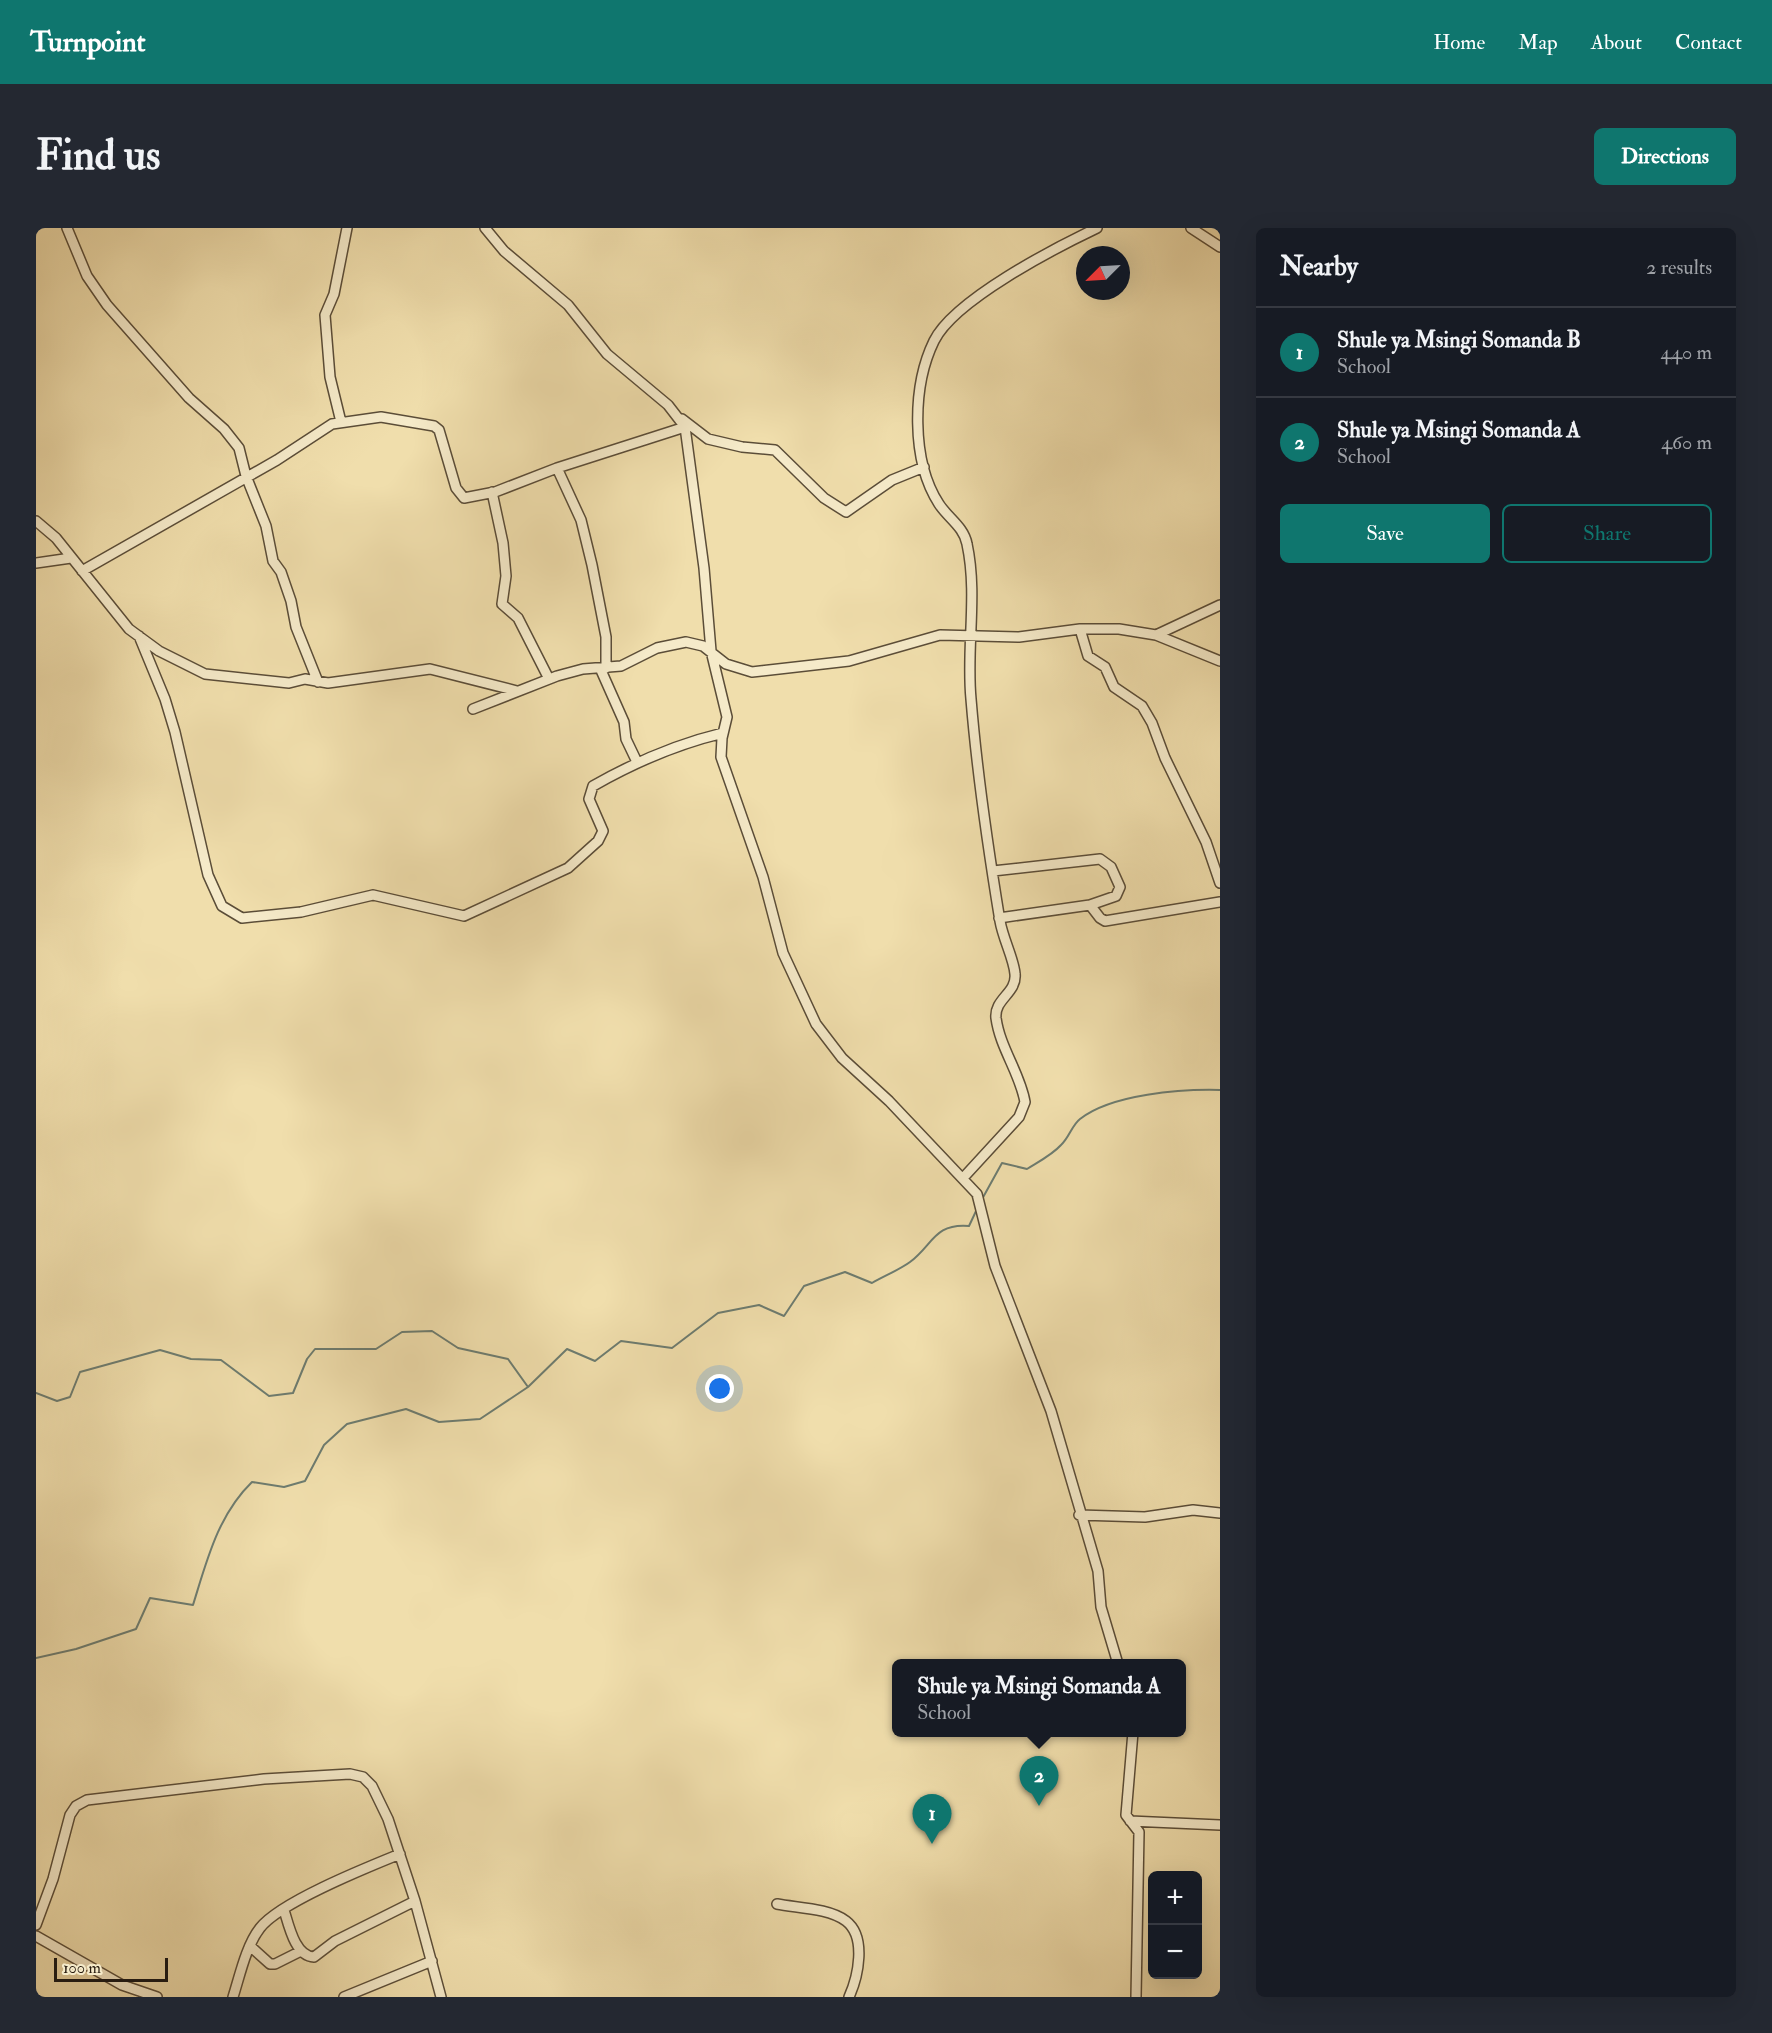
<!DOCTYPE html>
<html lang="en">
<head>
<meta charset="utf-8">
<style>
  :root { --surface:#171b24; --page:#242831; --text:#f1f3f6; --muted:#9ea1a6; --line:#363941; --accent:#0f766e }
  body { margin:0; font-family:"IM FELL Double Pica",serif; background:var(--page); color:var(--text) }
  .controls { position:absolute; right:18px; bottom:18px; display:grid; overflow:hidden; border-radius:9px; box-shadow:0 6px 24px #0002 }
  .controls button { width:54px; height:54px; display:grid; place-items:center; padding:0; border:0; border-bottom:2px solid var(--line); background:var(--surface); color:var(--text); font:30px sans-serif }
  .compass { position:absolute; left:1040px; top:18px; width:54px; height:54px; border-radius:50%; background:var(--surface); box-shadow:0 6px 24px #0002; rotate:246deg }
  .scale { position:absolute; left:18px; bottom:15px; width:114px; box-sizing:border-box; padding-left:6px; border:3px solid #291d11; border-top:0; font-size:16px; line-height:21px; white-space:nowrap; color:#291d11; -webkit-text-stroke:4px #f5eac9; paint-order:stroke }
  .you { position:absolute; left:684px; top:1161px; width:21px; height:21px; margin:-15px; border:4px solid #fff; border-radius:50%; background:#1a73e8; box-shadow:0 0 0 9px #1a73e833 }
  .badge { display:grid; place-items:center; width:39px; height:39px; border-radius:50%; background:var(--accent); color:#fff; font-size:20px; font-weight:700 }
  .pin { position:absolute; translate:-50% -50px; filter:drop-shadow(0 2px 3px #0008) }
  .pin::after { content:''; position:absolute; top:32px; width:21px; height:18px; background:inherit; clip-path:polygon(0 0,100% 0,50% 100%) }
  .popup { position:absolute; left:856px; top:1431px; width:294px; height:78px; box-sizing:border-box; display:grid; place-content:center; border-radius:9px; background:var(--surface); filter:drop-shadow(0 2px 4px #0005); font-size:20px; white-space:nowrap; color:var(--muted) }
  .popup b { font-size:22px; color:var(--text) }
  .popup::after { content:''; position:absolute; left:50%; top:100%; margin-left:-12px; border:12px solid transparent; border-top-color:var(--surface) }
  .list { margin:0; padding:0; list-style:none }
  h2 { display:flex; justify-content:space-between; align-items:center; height:78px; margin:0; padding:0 24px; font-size:26px }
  h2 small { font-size:20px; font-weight:400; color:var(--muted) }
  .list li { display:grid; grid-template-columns:39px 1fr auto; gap:18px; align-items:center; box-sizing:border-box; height:90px; padding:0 24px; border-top:2px solid var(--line) }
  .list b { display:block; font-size:22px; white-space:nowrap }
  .list p { margin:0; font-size:20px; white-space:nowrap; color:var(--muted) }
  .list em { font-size:20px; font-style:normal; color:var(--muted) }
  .actions { display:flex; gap:12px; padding:18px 24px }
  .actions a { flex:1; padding:14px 0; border:2px solid var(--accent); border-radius:9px; text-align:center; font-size:21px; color:var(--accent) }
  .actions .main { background:var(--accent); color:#fff }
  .map { position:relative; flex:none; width:1184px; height:1769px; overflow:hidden; border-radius:9px }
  header { display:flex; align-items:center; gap:36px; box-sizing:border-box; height:84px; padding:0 30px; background:var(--accent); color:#fff }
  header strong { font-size:28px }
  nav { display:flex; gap:33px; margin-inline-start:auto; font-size:21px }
  .intro { display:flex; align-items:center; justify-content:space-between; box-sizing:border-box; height:144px; padding:0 36px }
  h1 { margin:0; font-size:42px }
  .button { padding:15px 27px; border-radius:9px; background:var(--accent); color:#fff; font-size:21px; font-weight:700 }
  main { display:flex; gap:36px; padding:0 36px }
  aside { flex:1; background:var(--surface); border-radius:9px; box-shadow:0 6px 24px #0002 }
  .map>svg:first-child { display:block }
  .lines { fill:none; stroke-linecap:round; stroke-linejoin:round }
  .stream { stroke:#6d7c70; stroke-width:2 }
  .minor-casing { stroke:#5b4d38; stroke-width:12 }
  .minor { stroke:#f5eac9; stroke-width:9 }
</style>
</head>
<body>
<header>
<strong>Turnpoint</strong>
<nav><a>Home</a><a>Map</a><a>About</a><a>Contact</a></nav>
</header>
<div class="intro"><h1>Find us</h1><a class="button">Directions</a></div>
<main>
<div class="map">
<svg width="1184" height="1769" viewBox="0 0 1184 1769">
  <rect width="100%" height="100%" fill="#f0deac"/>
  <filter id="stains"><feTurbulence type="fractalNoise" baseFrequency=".00333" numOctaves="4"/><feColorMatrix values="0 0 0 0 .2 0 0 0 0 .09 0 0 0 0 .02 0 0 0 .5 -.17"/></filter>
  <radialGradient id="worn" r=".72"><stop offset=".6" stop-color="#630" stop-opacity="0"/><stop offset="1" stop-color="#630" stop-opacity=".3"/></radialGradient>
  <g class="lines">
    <path class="stream" d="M 945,973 L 966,935 L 991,941 C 1002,934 1016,927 1025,917 C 1033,910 1036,897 1044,891 C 1076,866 1145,861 1184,862
      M 0,1165 L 21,1173 L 34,1169 L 44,1144 L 124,1122 L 155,1131 L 185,1132 L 233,1168 L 257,1165 L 271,1131 L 279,1121 L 340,1121 L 366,1104 L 396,1103 L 422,1120 L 472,1131 L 492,1159 L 531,1121 L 559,1133 L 585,1113 L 636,1120 L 682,1085 L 723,1077 L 748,1088 L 768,1058 L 809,1044 L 836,1055 C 848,1048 863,1042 874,1034 C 897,1017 898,995 933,998 L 941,981
      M 0,1430 L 40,1421 L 100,1401 L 114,1370 L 157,1377 C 171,1332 182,1287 216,1254 L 248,1259 L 269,1253 L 288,1217 L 311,1196 L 370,1181 L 403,1194 L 444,1191 L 492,1159"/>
    <g class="minor-casing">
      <path id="minor" d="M 31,0 L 51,48 L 71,77 L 153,170 L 188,201 L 203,220 L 210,248 L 230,298 L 237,333 L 245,344 L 255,373 L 260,399 L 282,454
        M 449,0 L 468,23 L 532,77 L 571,126 L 632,177 L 649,199 L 668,340 L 675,423 L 691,489 L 686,510 L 685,529 L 727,649 L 747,725 L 780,796 L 806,830 L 853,873 L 941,966 L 959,1038 L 1015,1183 L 1062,1343 L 1065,1379 L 1082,1436
        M 1155,0 L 1184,19
        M 646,191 L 672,211 L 706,219 L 739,222 L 788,270 L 810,284 L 856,252 L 888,239
        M 305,194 L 294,149 L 289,87 L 298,66 L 311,0
        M 521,240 L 545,292 L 556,337 L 570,409 L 570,440
        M 456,264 L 467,315 L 470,348 L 466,376 L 482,390 L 513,451
        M 0,293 L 20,310 L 93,401 L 123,423 L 169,446 L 253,455 L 269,451 L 292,455 L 394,441 L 481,463
        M 0,335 L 35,330
        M 46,343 L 241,232 L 296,196 L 345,189 L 398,198 L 403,202 L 420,260 L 428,270 L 459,264 L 521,240 L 649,199
        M 1044,401 L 1052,428 L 1069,439 L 1078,459 L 1106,478 L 1116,495 L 1129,530 L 1170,614 L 1184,655
        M 1120,407 L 1184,377
        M 103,408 L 129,471 L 139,504 L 172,647 L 186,678 L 206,690 L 265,684 L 337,667 L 428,688 L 532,640 L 562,613 L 567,603 L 553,571 L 557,558 C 599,534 641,516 687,505
        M 564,440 L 588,494 L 590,511 L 601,534
        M 437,481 L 521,448 L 547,441 L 585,438 L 621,420 L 650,414 L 667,418 L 690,436 L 716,444 L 813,433 L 904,407 L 983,409 L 1044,401 L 1083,401 L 1120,407 L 1184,433
        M 957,643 L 1064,631 L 1075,639 L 1084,659 L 1080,668 L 1054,677 L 963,690
        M 1054,677 L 1064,690 L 1069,693 L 1184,674
        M 927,950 L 983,889 L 989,874 C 984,845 964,820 960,790 C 958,771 981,765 979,746 C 978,731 967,711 964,693 C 952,620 941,545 935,471 C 930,420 942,367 931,316 C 928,299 912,290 903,276 C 875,233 876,158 898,113 C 918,72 1019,20 1061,0
        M 1043,1287 L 1109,1289 L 1157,1282 L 1184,1285
        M 1097,1504 L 1090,1587 L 1103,1604 L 1100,1769
        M 1094,1593 L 1184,1597
        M 741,1676 C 761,1680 793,1680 810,1693 C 831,1709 822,1749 813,1769
        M 248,1682 C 253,1698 259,1728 278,1729 L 299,1713 L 379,1673
        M 0,1697 L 17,1651 L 34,1587 L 40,1578 L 51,1572 L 228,1551 L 314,1546 L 327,1549 L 336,1558 L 352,1591 L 379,1673 L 405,1769
        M 0,1708 L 86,1757 L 121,1769
        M 214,1718 L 234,1736 L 239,1736 L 265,1723
        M 197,1769 C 204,1747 210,1718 224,1700 C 244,1674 332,1639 364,1626
        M 308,1769 L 396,1733"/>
    </g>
    <use href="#minor" class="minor"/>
  </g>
  <rect width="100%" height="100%" filter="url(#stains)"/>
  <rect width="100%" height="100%" fill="url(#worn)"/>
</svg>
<div class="controls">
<button>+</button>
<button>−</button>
</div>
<svg class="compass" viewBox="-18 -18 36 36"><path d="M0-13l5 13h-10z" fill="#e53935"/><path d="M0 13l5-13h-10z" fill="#9ea1a6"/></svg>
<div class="scale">100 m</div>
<div class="you"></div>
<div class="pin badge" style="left:896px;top:1616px">1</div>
<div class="pin badge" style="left:1003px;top:1578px">2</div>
<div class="popup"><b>Shule ya Msingi Somanda A</b>School</div>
</div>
<aside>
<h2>Nearby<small>2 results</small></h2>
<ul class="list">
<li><span class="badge">1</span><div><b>Shule ya Msingi Somanda B</b><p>School</p></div><em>440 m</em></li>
<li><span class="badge">2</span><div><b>Shule ya Msingi Somanda A</b><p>School</p></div><em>460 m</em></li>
</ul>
<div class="actions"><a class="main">Save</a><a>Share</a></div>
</aside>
</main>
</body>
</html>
